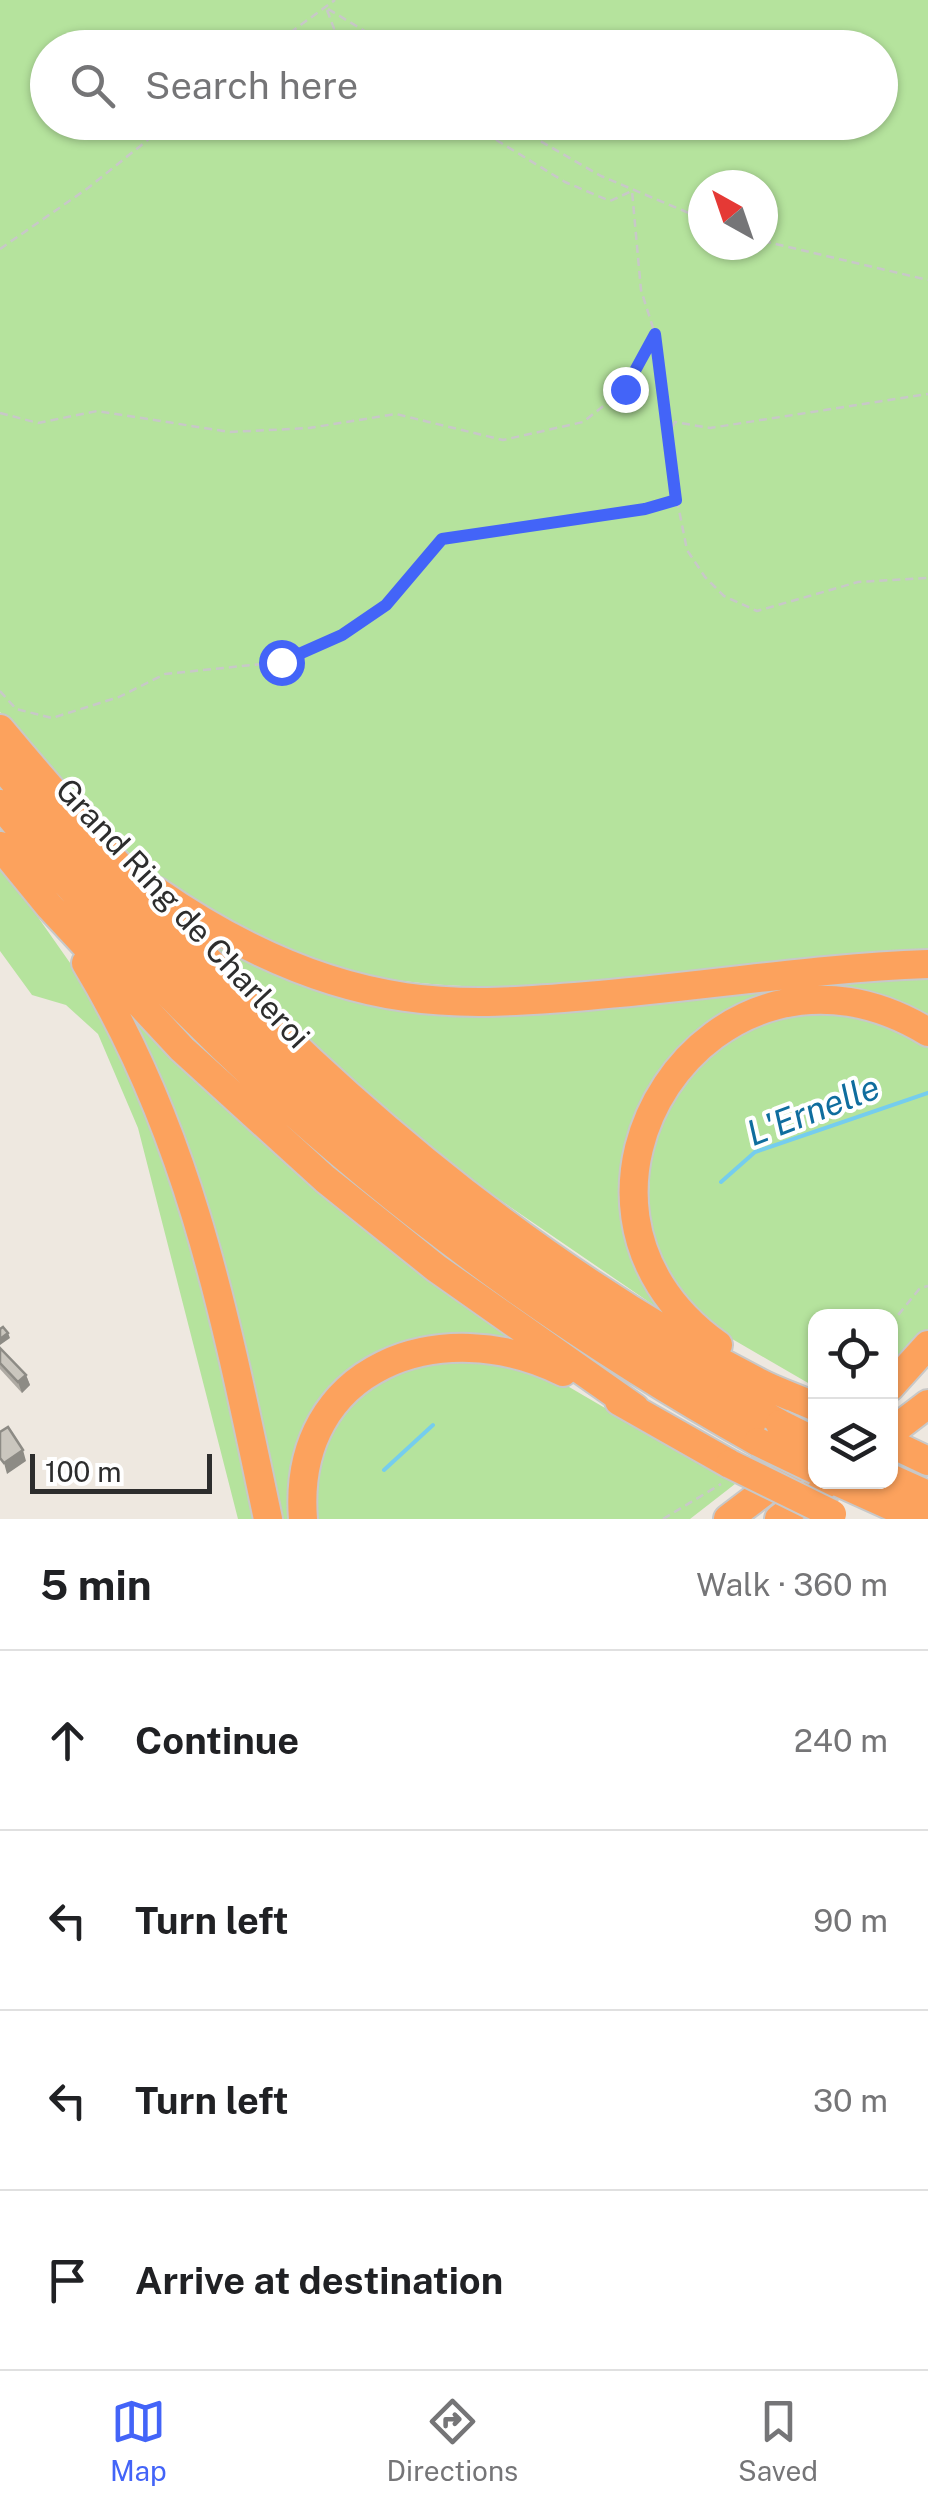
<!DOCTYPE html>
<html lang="en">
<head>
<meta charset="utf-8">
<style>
  :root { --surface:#fff; --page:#f2f2f2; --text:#202124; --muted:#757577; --line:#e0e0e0; --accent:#4364f8 }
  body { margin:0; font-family:"Public Sans",sans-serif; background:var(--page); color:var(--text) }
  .controls { position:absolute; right:30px; bottom:30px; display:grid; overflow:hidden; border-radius:20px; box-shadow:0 2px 8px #0004 }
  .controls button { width:90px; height:90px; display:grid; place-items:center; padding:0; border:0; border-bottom:2px solid var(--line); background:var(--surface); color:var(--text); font:50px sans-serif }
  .compass { position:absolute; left:688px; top:170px; width:90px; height:90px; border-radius:50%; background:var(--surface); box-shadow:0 2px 8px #0004; rotate:320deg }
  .scale { position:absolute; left:30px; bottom:25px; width:182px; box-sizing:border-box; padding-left:10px; border:5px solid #2d2d2d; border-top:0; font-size:28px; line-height:35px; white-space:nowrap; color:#2d2d2d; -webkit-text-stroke:8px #fff; paint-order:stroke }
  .stop { position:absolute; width:30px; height:30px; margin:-22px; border:8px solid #4364f8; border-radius:50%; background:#fff }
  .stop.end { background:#4364f8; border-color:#fff; box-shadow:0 2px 10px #0008 }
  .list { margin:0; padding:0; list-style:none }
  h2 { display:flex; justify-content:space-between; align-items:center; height:130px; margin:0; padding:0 40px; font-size:42px }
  h2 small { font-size:32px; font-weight:400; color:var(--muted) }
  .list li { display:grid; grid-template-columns:65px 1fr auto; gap:30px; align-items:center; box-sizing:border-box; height:180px; padding:0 40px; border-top:2px solid var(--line) }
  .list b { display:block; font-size:38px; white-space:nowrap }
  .list em { font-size:32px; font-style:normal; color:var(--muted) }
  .icon { flex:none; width:55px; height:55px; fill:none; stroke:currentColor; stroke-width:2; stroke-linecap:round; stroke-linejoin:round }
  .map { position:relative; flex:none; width:928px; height:1519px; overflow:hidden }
  .search { position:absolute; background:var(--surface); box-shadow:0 2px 8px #0004; left:30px; right:30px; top:30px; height:110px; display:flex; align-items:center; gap:25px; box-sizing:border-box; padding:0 35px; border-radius:55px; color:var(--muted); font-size:38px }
  .sheet { height:850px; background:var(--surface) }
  nav { display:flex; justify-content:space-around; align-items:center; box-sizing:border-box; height:140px; border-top:2px solid var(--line); background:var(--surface); font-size:28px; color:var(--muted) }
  nav a { display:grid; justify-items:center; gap:5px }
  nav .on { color:var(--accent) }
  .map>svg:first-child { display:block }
  .green { fill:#b5e39d; fill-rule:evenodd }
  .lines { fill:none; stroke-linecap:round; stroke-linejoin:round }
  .stream { stroke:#75cdee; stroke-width:4 }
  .highway-casing { stroke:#c8c8c8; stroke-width:32 }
  .path { stroke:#c8c8c8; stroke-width:2.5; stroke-dasharray:8 5; stroke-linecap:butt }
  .highway { stroke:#fca25d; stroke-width:28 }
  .highway-bridge-casing { stroke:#c8c8c8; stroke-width:32; stroke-linecap:butt }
  .highway-bridge { stroke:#fca25d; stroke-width:28 }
  .wall { fill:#aeaaa3 }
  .shaded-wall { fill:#8d8b85 }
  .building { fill:#cac6be; stroke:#8d8b85; stroke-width:2.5 }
  .route { stroke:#4364f8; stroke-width:12 }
  .labels { text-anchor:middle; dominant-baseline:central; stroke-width:8; stroke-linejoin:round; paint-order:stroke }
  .street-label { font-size:32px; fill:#2d2d2d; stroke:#fff }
  .water-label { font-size:35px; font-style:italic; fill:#0f6d9e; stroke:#fff }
</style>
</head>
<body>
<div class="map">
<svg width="928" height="1519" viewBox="0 0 928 1519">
  <rect width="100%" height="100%" fill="#eee8e0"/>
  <path class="green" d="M 0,0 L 928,0 L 928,954 C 842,961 757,969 671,977 C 481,994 325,1004 163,881 C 101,834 51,771 0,712 ZM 48,48 L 880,48 L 880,122 L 48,122 ZM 703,185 L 763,185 L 763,245 L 703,245 Z
    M 0,863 L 89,990 L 168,1156 L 207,1303 L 255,1519 L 238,1519 L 138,1128 L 98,1034 L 66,1005 L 32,995 L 0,951 Z
    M 175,912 L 374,996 L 928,970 L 928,1024 L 880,1000 L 712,1025 L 627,1183 L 684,1326 L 462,1174 L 343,1076 Z
    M 124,1004 L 538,1353 L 497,1341 L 358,1373 L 296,1519 L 276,1519 Z
    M 785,1013 L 859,1014 L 928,1046 L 928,1332 L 891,1363 L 890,1316 L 816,1316 L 815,1387 L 715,1329 L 669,1278 L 648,1223 L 651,1137 L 700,1057 Z
    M 462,1356 L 552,1377 L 735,1484 L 690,1519 L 314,1519 C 316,1462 331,1403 387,1374 C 408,1363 439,1361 462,1356 Z"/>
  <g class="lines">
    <path class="stream" d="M 721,1182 L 755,1152 L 928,1093
      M 384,1470 L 433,1425"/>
    <g class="highway-casing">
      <path id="highway" d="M 0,729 C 215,986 459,1229 760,1383 C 777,1392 797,1398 816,1407
        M 0,764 C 229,1047 461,1247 780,1424
        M 0,804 C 211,1066 464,1278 758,1442
        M 0,846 L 50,907 L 182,1049 L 325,1179 L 436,1268 L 635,1408
        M 156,891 C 231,943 314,984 405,997 C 466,1006 527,1001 587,996 C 701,987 814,968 928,964
        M 86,963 C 192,1139 226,1321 268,1519
        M 718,1345 C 516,1201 713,901 928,1032
        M 890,1387 L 928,1345
        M 619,1401 L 730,1464
        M 890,1433 L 928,1404
        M 890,1443 L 928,1461
        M 890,1478 L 928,1495
        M 838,1482 L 920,1519
        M 303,1519 C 291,1365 442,1312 563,1372
        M 728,1519 L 816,1452
        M 779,1519 L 828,1482"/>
    </g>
    <path class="path" d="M 328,9 L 393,48
      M 327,10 L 336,34 L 353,48
      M 269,48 L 335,0
      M 507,122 L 601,176 L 703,219
      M 763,241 L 928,280
      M 0,249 L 88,188 L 170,122
      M 656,337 L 667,434
      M 0,413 L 38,423 L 97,411 L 230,432 L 309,428 L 396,414 L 503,440 L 583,422 L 625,389 L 655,334 L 641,290 L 632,191 L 610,201 L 565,182 L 467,122
      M 677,500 L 687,550 L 705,577 L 724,596 L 757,611 L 858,582 L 928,578
      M 0,691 L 16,709 L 52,718 L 119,697 L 165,674 L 281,662 L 343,635 L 386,605 L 442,539 L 645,509 L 677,500 L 668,435 L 675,422 L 710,428 L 928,394
      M 890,1325 L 920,1288 L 928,1286
      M 663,1519 L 721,1484"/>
    <use href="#highway" class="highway"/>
    <g class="highway-bridge-casing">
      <path id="highway-bridge" d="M 780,1424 L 816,1442
        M 758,1442 L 816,1470
        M 730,1464 L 832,1514"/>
    </g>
    <use href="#highway-bridge" class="highway-bridge"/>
  </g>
  <path class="wall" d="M 0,1348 L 26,1375 L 30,1385 L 22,1393 L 0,1369 Z"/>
  <path class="shaded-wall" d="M 8,1333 L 10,1338 L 0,1345 L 0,1339 Z
    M 26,1375 L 30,1385 L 22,1393 L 18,1382 Z
    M 23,1450 L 26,1461 L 7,1474 L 4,1463 Z"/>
  <path class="building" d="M 3,1327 L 8,1333 L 0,1339 L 0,1329 Z
    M 0,1348 L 26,1375 L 18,1382 L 0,1363 Z
    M 8,1427 L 23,1450 L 4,1463 L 0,1458 L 0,1432 Z"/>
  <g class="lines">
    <path class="route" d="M 281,662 L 342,635 L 386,605 L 442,539 L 645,509 L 676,500 L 655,334 L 625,389"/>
  </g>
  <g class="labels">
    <g class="street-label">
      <text transform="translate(183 913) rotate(47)">Grand Ring de Charleroi</text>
    </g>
    <g class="water-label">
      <text transform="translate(813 1110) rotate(-21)">L'Ernelle</text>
    </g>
  </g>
</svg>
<div class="controls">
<button><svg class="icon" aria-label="locate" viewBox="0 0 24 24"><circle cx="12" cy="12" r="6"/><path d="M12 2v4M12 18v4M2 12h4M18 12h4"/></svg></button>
<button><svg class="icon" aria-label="layers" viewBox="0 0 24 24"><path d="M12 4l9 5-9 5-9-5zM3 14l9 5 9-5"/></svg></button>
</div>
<svg class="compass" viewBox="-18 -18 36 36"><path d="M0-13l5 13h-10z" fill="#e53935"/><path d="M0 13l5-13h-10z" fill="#757577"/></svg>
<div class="scale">100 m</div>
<div class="stop" style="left:281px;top:662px"></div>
<div class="stop end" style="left:625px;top:389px"></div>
<div class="search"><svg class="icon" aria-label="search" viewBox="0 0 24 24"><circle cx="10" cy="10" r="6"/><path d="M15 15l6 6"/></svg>Search here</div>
</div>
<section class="sheet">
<h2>5 min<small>Walk · 360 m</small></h2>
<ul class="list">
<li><svg class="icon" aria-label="ahead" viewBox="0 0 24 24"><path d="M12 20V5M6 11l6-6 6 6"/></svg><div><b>Continue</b></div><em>240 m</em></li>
<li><svg class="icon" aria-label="left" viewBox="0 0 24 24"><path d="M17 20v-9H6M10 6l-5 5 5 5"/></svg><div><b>Turn left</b></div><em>90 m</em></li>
<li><svg class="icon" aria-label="left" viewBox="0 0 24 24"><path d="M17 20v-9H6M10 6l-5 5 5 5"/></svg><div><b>Turn left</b></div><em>30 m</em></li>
<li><svg class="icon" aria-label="arrive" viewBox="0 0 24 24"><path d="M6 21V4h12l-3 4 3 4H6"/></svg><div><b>Arrive at destination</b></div></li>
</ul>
</section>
<nav>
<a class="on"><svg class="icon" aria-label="map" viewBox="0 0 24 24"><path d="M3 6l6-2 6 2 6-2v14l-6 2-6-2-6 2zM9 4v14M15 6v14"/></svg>Map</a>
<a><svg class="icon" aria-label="directions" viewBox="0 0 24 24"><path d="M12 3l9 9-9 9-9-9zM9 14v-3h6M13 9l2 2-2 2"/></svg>Directions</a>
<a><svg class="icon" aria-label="saved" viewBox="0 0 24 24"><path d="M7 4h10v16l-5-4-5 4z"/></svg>Saved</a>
</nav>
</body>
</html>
